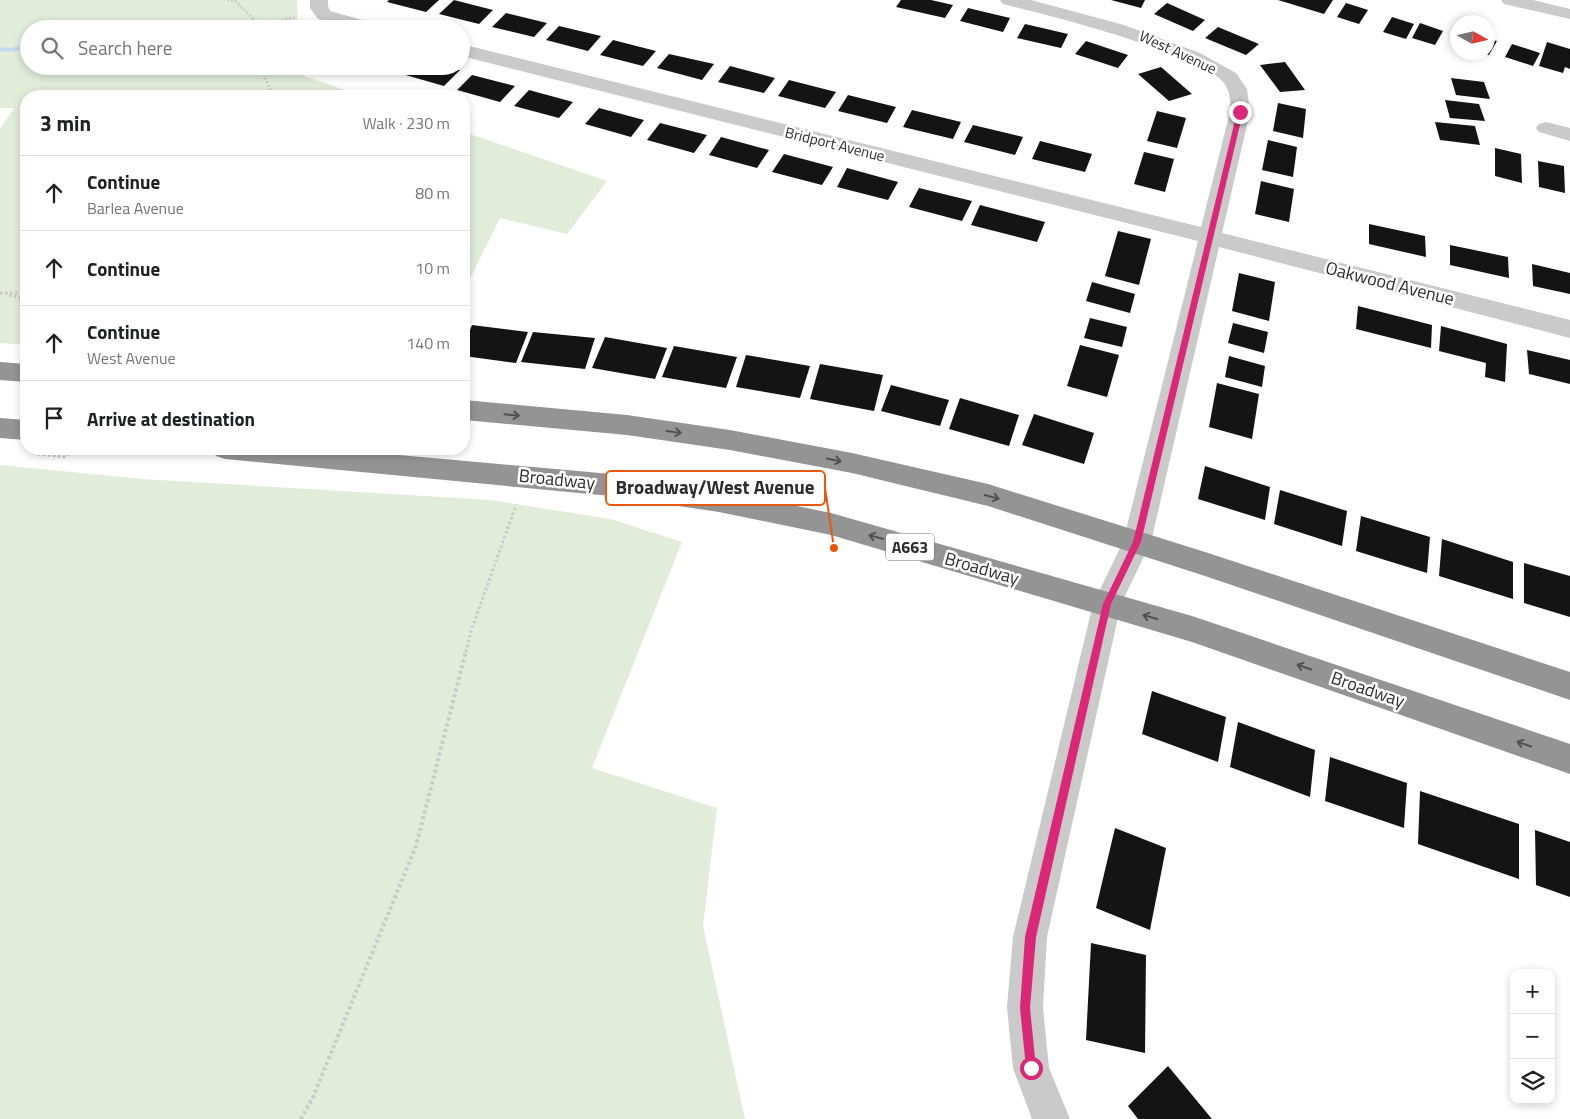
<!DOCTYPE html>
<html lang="en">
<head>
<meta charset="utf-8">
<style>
  :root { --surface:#fff; --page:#f6f6f6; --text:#202124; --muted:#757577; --line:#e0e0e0 }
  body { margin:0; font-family:"Titillium Web",sans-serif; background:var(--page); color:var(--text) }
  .controls { position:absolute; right:15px; bottom:15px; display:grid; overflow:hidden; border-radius:10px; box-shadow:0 2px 8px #0003 }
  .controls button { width:45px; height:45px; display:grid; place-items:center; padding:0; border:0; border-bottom:1px solid var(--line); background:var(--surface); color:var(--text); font:25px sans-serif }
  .compass { position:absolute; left:1450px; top:15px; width:45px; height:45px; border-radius:50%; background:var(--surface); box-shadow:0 2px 8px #0003; rotate:98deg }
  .stop { position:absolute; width:15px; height:15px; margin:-11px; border:4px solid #db2777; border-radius:50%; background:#fff }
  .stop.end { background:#db2777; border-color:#fff; box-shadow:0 1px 5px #0008 }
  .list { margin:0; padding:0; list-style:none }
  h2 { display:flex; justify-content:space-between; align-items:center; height:65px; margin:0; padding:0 20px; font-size:21px }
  h2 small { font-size:16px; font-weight:400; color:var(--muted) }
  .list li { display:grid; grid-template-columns:32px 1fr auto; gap:15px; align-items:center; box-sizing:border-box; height:75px; padding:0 20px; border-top:1px solid var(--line) }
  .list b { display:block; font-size:19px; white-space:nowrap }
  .list p { margin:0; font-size:16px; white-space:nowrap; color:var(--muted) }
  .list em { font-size:16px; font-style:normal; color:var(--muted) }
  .icon { flex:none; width:28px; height:28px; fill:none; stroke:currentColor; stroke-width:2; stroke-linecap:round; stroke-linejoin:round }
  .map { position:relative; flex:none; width:1570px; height:1119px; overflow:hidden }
  .search { position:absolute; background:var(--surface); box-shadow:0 2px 8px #0003; left:20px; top:20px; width:450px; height:55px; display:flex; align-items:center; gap:12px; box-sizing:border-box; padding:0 18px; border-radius:28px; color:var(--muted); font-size:19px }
  .panel { position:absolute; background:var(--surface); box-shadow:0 2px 8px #0003; left:20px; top:90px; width:450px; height:365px; border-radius:20px }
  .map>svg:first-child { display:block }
  .green { fill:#e1ecd9 }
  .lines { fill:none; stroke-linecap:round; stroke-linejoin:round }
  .stream { fill:#c4d9ed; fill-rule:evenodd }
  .building { fill:#141414 }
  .path-far2 { stroke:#cacaca; stroke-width:2.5; stroke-dasharray:2 2; stroke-linecap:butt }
  .path-far1 { stroke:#cacaca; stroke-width:3; stroke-dasharray:2.5 2.5; stroke-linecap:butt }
  .path { stroke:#cacaca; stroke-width:4; stroke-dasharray:3 3; stroke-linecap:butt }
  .minor { fill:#cacaca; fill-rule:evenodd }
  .highway { fill:#949494; fill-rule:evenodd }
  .oneway { stroke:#515151 }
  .route { fill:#db2777 }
  .labels { text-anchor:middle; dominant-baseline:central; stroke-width:5; stroke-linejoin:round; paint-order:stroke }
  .far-street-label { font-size:15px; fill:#2d2d2d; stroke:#fff }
  .shield { fill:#fff; stroke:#6c6c6c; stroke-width:1 }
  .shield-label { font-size:16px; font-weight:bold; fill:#2d2d2d }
  .street-label { font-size:18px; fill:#2d2d2d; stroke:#fff }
  .leader { fill:none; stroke:#e8590c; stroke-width:2 }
  .callout-dot { fill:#e8590c; stroke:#fff; stroke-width:2 }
  .callout { fill:#fff; stroke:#e8590c; stroke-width:2 }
  .callout-label { font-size:19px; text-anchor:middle; font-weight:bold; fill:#2d2d2d }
</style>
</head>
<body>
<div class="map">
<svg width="1570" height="1119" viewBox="0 0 1570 1119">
  <rect width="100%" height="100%" fill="#fff"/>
  <path class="green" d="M 0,0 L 297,0 L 298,25 L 294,29 L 29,29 L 29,66 L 276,66 L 362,96 L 26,96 L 26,345 L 0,343 L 0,129 L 14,108 L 0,108 Z
    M 464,132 L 607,181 L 567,234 L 500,218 L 464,291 Z
    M 0,465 L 143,479 L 491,500 L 610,519 L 682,542 L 592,768 L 717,808 L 703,926 L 745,1119 L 0,1119 Z"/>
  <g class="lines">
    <path class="stream" d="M 29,45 L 29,49 L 9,52 L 0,51 L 0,47 L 9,48 Z"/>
  </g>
  <path class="building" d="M 389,0 L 439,0 L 426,12 L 387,2 Z
    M 454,0 L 493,10 L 479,24 L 439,14 Z
    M 901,0 L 931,0 L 953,5 L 945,18 L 896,7 Z
    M 1111,0 L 1145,0 L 1141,8 Z
    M 1278,0 L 1333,0 L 1324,14 Z
    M 1167,3 L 1205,20 L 1193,31 L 1154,14 Z
    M 1346,3 L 1368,10 L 1359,24 L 1337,17 Z
    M 968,8 L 1010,18 L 1003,32 L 960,21 Z
    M 506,13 L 547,23 L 534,37 L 492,27 Z
    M 1392,17 L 1414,24 L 1406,39 L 1383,32 Z
    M 1420,23 L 1443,31 L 1435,45 L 1412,38 Z
    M 1025,24 L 1068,34 L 1061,48 L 1017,38 Z
    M 559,26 L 601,36 L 588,51 L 546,40 Z
    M 1218,27 L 1259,44 L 1246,55 L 1205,38 Z
    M 1488,39 L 1497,41 L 1489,55 L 1483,53 L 1488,52 Z
    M 613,40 L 656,51 L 643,66 L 600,55 Z
    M 1086,41 L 1128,55 L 1118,68 L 1075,54 Z
    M 1547,42 L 1570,49 L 1570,69 L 1565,67 L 1563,73 L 1539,66 Z
    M 1512,44 L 1540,53 L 1533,66 L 1505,57 Z
    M 669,54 L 714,64 L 702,80 L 657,68 Z
    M 1285,62 L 1305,90 L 1280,92 L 1260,65 Z
    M 365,66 L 396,66 L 388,73 Z
    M 411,66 L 444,66 L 460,70 L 444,86 L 402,74 Z
    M 730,66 L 775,78 L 764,93 L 718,82 Z
    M 1161,67 L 1192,94 L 1169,101 L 1138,74 Z
    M 472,75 L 515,86 L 500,102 L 457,90 Z
    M 1451,78 L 1484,82 L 1490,99 L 1456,95 Z
    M 789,80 L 836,92 L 825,108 L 778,96 Z
    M 529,90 L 573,102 L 559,118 L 514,106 Z
    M 848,95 L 896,107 L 887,123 L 838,111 Z
    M 1445,100 L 1479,104 L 1485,121 L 1450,118 Z
    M 1278,103 L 1306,109 L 1303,138 L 1273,131 Z
    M 599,108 L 644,120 L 631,137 L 585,124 Z
    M 912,110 L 961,122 L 953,139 L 903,127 Z
    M 1157,111 L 1186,118 L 1177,148 L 1147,141 Z
    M 1435,122 L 1475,126 L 1480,145 L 1440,140 Z
    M 660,123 L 707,135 L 694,153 L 647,140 Z
    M 973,125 L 1023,137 L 1015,155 L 964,142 Z
    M 721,137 L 769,150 L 757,168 L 709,155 Z
    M 1268,140 L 1297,147 L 1293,177 L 1262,170 Z
    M 1040,141 L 1092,154 L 1085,172 L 1032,159 Z
    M 1495,148 L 1521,154 L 1522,183 L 1495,176 Z
    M 1144,152 L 1174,159 L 1165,192 L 1134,184 Z
    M 784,154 L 833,167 L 822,185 L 772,172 Z
    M 1538,161 L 1564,166 L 1565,193 L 1539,187 Z
    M 847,168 L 898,182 L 888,200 L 837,187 Z
    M 1261,181 L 1294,189 L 1289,222 L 1255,214 Z
    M 919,188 L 972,201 L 962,221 L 909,207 Z
    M 980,205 L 1045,222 L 1037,242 L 971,225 Z
    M 1369,224 L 1425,236 L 1426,257 L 1369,244 Z
    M 1118,231 L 1151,239 L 1139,285 L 1105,276 Z
    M 1450,245 L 1508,257 L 1509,278 L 1450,265 Z
    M 1532,264 L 1570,273 L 1570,294 L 1533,286 Z
    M 1239,273 L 1275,282 L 1269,321 L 1232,311 Z
    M 1092,282 L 1135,294 L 1130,313 L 1086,301 Z
    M 1358,306 L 1432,325 L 1431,348 L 1356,329 Z
    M 1090,318 L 1127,327 L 1122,347 L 1084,338 Z
    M 1233,323 L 1268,332 L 1264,353 L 1228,343 Z
    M 472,325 L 528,332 L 516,363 L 464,356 L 464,345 Z
    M 1441,326 L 1507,344 L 1505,382 L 1485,377 L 1486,363 L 1439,351 Z
    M 533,332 L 595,338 L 585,369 L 521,362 Z
    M 605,337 L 667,348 L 655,379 L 592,368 Z
    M 1080,345 L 1119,355 L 1107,397 L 1067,386 Z
    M 674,346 L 737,357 L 726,388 L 662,377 Z
    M 1527,350 L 1570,360 L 1570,384 L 1529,374 Z
    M 746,355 L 810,366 L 800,398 L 736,387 Z
    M 1229,356 L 1265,366 L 1262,387 L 1225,377 Z
    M 820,364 L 883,375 L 874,411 L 810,399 Z
    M 1217,383 L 1259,394 L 1252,439 L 1209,427 Z
    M 891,385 L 949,400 L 940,426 L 881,411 Z
    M 960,398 L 1019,415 L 1009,446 L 949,429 Z
    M 1034,414 L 1094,433 L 1084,464 L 1022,445 Z
    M 1205,466 L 1270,487 L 1265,520 L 1198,499 Z
    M 1280,490 L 1347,511 L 1342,546 L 1274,524 Z
    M 1361,516 L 1430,537 L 1427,573 L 1356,551 Z
    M 1442,539 L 1513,562 L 1513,599 L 1439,576 Z
    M 1524,563 L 1570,576 L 1570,617 L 1524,603 Z
    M 1152,691 L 1226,717 L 1218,762 L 1142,734 Z
    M 1238,722 L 1315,750 L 1310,797 L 1230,767 Z
    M 1330,757 L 1407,783 L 1404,828 L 1325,801 Z
    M 1420,791 L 1519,824 L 1519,879 L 1418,844 Z
    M 1115,828 L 1166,848 L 1150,930 L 1096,908 Z
    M 1535,830 L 1570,842 L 1570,897 L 1536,885 Z
    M 1091,943 L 1146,955 L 1145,1053 L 1086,1040 Z
    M 1168,1066 L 1212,1119 L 1138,1119 L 1128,1106 Z"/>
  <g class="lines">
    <path class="path-far2" d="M 227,0 L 235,1 L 261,26
      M 261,29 L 261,26 L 294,17
      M 263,66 L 263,73 L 273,96"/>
    <path class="path-far1" d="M 0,293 L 26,293
      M 9,295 L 26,299
      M 38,454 L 66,457 L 73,449
      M 466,652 L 471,631 L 516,505"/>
    <path class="path" d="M 301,1119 L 313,1097 L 416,846 L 466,651"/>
    <path class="minor" d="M 310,0 L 328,0 L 328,6 L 330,11 L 380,25 L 383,29 L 353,29 L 318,19 L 310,8 Z
      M 1000,0 L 1031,0 L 1124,25 L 1200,53 L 1236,73 L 1247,89 L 1250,112 L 1222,233 L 1570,320 L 1570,338 L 1219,247 L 1151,542 L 1121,604 L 1047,937 L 1043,1007 L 1049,1068 L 1070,1119 L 1032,1119 L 1013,1068 L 1007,1007 L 1013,937 L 1093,604 L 1123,542 L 1198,241 L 461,56 L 461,44 L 1201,227 L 1230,112 C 1231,102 1230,91 1224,83 C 1214,71 1195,65 1181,59 C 1123,34 1063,19 1003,4 Z
      M 1501,0 L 1533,0 L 1570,9 L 1570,19 L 1504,4 Z
      M 1546,122 L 1570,128 L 1570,141 L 1539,132 L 1536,128 L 1539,124 Z"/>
    <path class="highway" d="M 0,362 L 26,364 L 26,382 L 0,380 Z
      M 464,400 L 627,415 L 730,430 L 852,453 L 988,484 L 1205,552 L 1570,672 L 1570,700 L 1205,576 L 988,506 L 852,473 L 730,450 L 627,435 L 464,420 Z
      M 0,418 L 26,420 L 26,440 L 0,438 Z
      M 212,449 L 333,449 L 611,474 L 719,490 L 831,513 L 1192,616 L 1570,744 L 1570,774 L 1192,642 L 831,535 L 719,512 L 611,496 L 225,459 L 216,456 Z"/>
  </g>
  <defs><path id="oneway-shaft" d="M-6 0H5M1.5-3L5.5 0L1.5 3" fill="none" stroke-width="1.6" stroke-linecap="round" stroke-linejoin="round" transform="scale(1.25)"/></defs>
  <g class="oneway">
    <use href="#oneway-shaft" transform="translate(512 415) rotate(5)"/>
    <use href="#oneway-shaft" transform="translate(674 432) rotate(8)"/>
    <use href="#oneway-shaft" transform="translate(834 460) rotate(11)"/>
    <use href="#oneway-shaft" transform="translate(992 497) rotate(16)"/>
    <use href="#oneway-shaft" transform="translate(876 537) rotate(-164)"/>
    <use href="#oneway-shaft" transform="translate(1150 617) rotate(-164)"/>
    <use href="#oneway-shaft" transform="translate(1304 667) rotate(-161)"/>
    <use href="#oneway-shaft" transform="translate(1524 744) rotate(-161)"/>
  </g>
  <path class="route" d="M 1240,110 L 1243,112 L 1141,542 L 1111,604 L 1036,937 L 1030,1008 L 1036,1068 L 1035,1071 L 1031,1073 L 1027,1071 L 1026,1068 L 1020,1008 L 1025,937 L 1103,604 L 1133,542 L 1237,112 Z"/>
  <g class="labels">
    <g class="far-street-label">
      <text transform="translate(1178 52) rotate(25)">West Avenue</text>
      <text transform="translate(835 144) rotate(14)">Bridport Avenue</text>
    </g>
    <rect class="shield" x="886" y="533.5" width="48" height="27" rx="4"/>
    <g class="shield-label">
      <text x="910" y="547">A663</text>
    </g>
    <g class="street-label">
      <text transform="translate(1390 283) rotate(14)">Oakwood Avenue</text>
      <text transform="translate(557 479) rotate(6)">Broadway</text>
      <text transform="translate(982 568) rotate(16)">Broadway</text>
      <text transform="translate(1368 689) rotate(19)">Broadway</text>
    </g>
  </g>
  <path class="leader" d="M834 548L825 488"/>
  <circle class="callout-dot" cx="834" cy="548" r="5"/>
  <rect class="callout" x="606" y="471" width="219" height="34" rx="5"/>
  <g class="callout-label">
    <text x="715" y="494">Broadway/West Avenue</text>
  </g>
</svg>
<div class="controls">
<button>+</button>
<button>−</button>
<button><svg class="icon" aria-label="layers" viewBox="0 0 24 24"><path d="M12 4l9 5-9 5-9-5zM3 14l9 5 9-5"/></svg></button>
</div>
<svg class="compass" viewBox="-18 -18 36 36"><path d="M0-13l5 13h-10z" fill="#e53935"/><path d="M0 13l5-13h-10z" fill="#757577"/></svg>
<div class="stop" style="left:1031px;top:1068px"></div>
<div class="stop end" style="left:1240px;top:112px"></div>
<div class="search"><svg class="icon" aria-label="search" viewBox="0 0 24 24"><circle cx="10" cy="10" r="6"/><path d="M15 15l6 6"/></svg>Search here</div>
<section class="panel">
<h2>3 min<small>Walk · 230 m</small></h2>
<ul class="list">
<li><svg class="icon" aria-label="ahead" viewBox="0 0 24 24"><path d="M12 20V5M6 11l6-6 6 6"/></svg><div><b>Continue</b><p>Barlea Avenue</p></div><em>80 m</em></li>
<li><svg class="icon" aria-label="ahead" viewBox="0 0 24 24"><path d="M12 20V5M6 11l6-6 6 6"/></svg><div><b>Continue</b></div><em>10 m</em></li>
<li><svg class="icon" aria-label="ahead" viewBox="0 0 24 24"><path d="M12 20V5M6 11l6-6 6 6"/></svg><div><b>Continue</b><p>West Avenue</p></div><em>140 m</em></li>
<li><svg class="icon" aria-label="arrive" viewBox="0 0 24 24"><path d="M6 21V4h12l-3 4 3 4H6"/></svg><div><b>Arrive at destination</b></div></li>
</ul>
</section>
</div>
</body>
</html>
